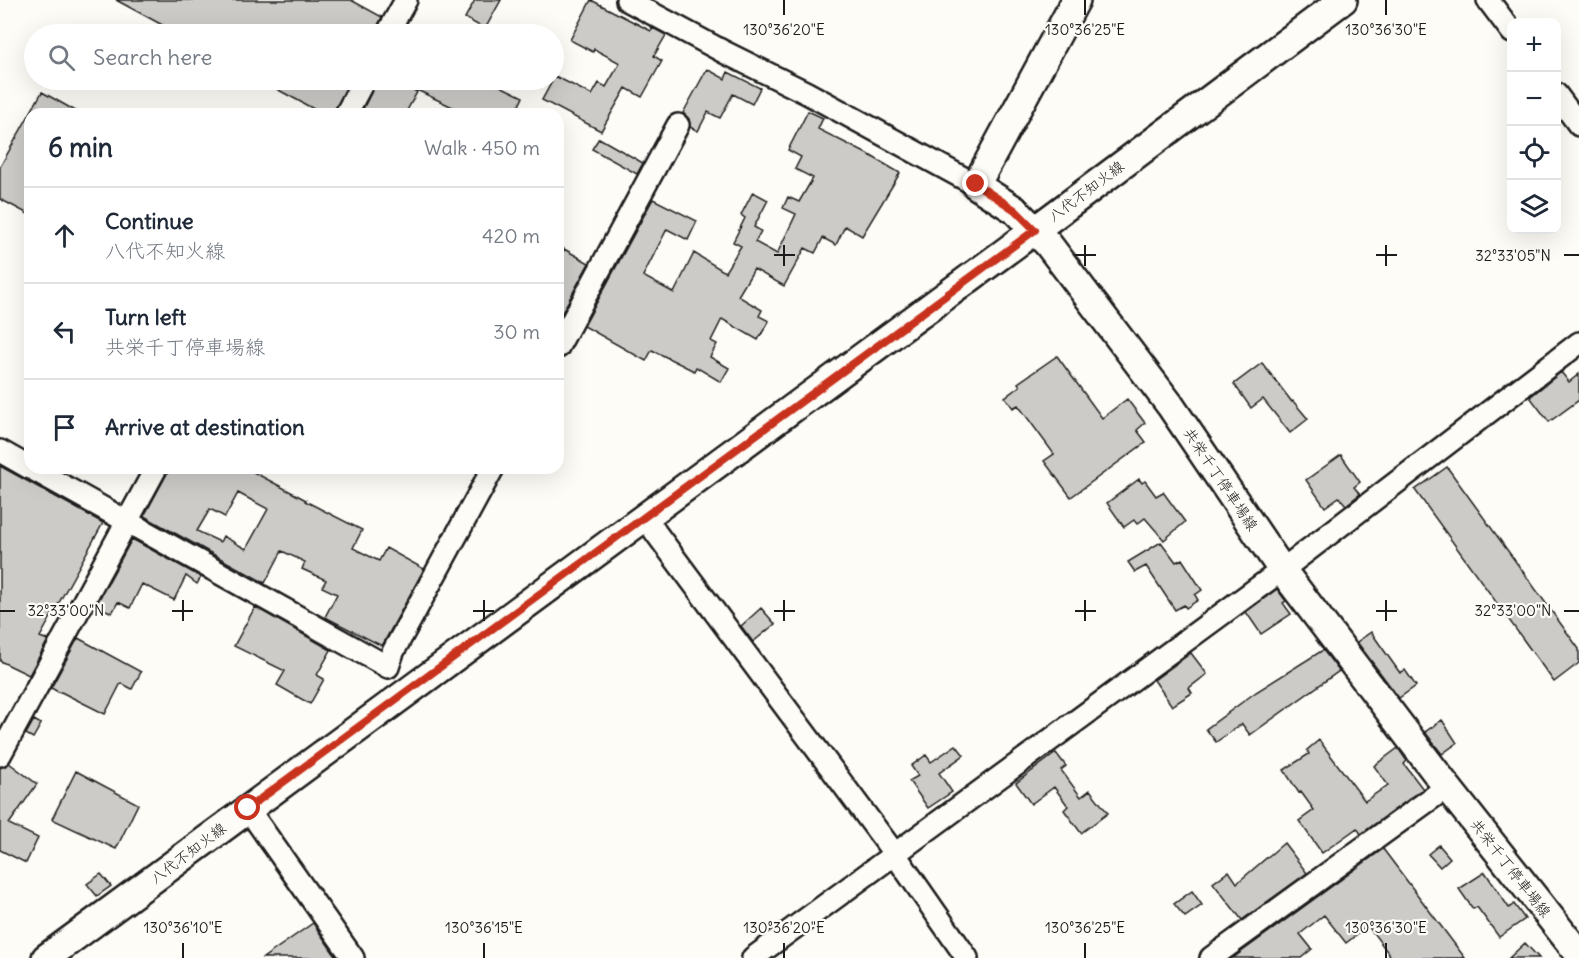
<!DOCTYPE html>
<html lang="en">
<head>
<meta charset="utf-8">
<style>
  :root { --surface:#fff; --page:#f6f6f7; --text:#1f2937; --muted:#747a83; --line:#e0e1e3 }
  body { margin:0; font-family:Delius,"Klee One",sans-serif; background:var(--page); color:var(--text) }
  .controls { position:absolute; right:18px; top:18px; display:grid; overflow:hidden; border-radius:12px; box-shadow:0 6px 24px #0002 }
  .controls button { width:54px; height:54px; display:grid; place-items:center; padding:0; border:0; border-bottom:2px solid var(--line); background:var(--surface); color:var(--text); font:30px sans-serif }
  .stop { position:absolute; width:18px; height:18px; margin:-14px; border:4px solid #c8321e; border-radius:50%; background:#fff }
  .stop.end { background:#c8321e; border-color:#fff; box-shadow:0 2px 6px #0008 }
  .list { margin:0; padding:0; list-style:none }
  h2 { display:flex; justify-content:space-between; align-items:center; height:78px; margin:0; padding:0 24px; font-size:26px }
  h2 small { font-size:20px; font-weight:400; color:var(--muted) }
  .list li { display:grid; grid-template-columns:39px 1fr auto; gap:18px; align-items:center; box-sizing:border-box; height:96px; padding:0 24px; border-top:2px solid var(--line) }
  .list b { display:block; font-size:22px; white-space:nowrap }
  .list p { margin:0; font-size:20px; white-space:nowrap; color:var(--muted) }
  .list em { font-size:20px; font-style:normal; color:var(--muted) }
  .icon { flex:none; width:33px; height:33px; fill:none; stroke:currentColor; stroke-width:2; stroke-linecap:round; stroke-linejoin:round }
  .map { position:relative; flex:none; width:1579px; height:958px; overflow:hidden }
  .search { position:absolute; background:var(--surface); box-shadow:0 6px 24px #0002; left:24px; top:24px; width:540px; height:66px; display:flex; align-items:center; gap:15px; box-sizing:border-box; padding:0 21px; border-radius:33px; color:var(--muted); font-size:22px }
  .panel { position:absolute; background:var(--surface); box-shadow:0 6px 24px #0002; left:24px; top:108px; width:540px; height:366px; border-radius:18px }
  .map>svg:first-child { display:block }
  .building { fill:#cccbc8; stroke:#1c1c1c; stroke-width:1.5; fill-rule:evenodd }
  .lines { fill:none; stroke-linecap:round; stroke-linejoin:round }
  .minor-casing { stroke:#1c1c1c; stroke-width:26 }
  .major-casing { stroke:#1c1c1c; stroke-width:32 }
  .minor { stroke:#fdfcf7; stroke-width:21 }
  .major { stroke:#fdfcf7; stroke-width:27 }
  .route { stroke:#c8321e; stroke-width:8 }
  .ticks { fill:none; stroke:#1c1c1c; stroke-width:2 }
  .labels { text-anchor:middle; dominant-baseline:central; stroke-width:4.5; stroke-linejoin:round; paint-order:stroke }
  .street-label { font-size:15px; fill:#1c1c1c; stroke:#fdfcf7 }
  .ticks-label { font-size:15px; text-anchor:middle; fill:#1c1c1c; stroke:#fdfcf7; stroke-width:4.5; stroke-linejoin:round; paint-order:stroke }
</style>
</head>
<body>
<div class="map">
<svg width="1579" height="958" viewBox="0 0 1579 958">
  <rect width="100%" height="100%" fill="#fdfcf7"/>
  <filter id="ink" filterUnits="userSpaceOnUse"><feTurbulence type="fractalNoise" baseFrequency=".0167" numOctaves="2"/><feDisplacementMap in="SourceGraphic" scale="12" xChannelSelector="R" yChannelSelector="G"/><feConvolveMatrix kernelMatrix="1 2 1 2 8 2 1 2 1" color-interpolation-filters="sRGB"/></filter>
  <g filter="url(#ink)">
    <path class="building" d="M 116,0 L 351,0 L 382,17 L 374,34 L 179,34 Z
      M 475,0 L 501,0 L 485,29 L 465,18 Z
      M 591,0 L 651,31 L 653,28 L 666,35 L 654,56 L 662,61 L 642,97 L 626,88 L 601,131 L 542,100 L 555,76 L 592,95 L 599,83 L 606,87 L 620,63 L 594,49 L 593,52 L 570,40 Z
      M 707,69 L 725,79 L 728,72 L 760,88 L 752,104 L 733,94 L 720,118 L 708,112 L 698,131 L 690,127 L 689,119 L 683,113 Z
      M 260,80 L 350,80 L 333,114 L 323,114 Z
      M 377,80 L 394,80 L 417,92 L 405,114 L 371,114 L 363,109 Z
      M 396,80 L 440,80 L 450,84 L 452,80 L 488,80 L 523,97 L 515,114 L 467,114 Z
      M 42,92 L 81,114 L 30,114 L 30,215 L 0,199 L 0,167 Z
      M 808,111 L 823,118 L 818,129 L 871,156 L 900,173 L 862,236 L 845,226 L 836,245 L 823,238 L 815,253 L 805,248 L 784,286 L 754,269 L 738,296 L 762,310 L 759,316 L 769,321 L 758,340 L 722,319 L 711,341 L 717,344 L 710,357 L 729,368 L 721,382 L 696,367 L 694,371 L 652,350 L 646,361 L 584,326 L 653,199 L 697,221 L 688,240 L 667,229 L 643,276 L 674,293 L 694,253 L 725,272 L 741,246 L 733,242 L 745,218 L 741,215 L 753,192 L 768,200 L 754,227 L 761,231 L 755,242 L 777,254 L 796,214 L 783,208 L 788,197 L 799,202 L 813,178 L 795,169 L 801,157 L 788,150 Z
      M 599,138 L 643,163 L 637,174 L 592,149 Z
      M 564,249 L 589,263 L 558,320 L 558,259 Z
      M 1057,356 L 1102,418 L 1127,399 L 1145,423 L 1137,430 L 1146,442 L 1071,497 L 1044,461 L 1054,454 L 1018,405 L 1013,408 L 1005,397 L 1020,386 L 1018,383 Z
      M 1262,363 L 1292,402 L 1293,401 L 1308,419 L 1290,433 L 1263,399 L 1251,408 L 1234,384 Z
      M 1561,372 L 1569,382 L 1579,374 L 1579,400 L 1549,422 L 1530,397 Z
      M 1341,455 L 1360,482 L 1354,487 L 1360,494 L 1346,505 L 1339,497 L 1325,507 L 1306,480 Z
      M 0,466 L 103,523 L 40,637 L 48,640 L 29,675 L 0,661 Z
      M 1447,467 L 1579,649 L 1579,663 L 1554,682 L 1415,490 Z
      M 170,468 L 246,468 L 306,500 L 305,501 L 362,530 L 353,548 L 379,561 L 386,548 L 424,569 L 382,646 L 325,617 L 337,594 L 322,587 L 326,580 L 302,569 L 305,562 L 282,551 L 265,583 L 144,516 ZM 238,493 L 268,509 L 246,549 L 223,536 L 220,542 L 197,531 L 210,509 L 225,517 Z
      M 1139,479 L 1142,483 L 1145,481 L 1156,496 L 1163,492 L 1185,522 L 1164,540 L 1145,518 L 1137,524 L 1134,520 L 1124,527 L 1107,503 Z
      M 132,539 L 201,577 L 197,584 L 186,576 L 174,600 L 142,584 L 130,608 L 118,602 L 112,613 L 96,605 Z
      M 1161,542 L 1176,562 L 1182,559 L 1202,590 L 1195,595 L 1198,600 L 1186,608 L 1184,605 L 1175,610 L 1146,566 L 1135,572 L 1128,562 Z
      M 1277,589 L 1286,601 L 1283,603 L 1291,614 L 1261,634 L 1246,612 Z
      M 255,607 L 331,650 L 317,675 L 324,679 L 310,704 L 277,685 L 285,671 L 234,646 Z
      M 761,608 L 775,624 L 753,642 L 741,626 Z
      M 1371,632 L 1400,673 L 1405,670 L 1416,686 L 1399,698 L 1357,642 Z
      M 78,638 L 141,672 L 132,689 L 121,683 L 105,714 L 61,692 L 60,693 L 51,688 Z
      M 1323,650 L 1339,671 L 1250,735 L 1242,724 L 1216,742 L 1206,729 L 1256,692 Z
      M 1191,653 L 1207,674 L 1189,688 L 1192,693 L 1172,706 L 1154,680 Z
      M 34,720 L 41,724 L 33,738 L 26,734 Z
      M 1442,720 L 1457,743 L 1442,754 L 1425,732 Z
      M 1319,740 L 1365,801 L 1388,785 L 1374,766 L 1398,748 L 1407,761 L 1404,764 L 1423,789 L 1361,834 L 1357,828 L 1322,853 L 1299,821 L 1314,810 L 1301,792 L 1299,793 L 1284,770 L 1309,754 L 1307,750 Z
      M 956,745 L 964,755 L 939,773 L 952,792 L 928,808 L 909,781 L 918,776 L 911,766 L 926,755 L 931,762 Z
      M 1056,753 L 1066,766 L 1061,770 L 1081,797 L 1090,790 L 1108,813 L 1081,833 L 1064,810 L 1068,806 L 1054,787 L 1031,804 L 1016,783 Z
      M 9,763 L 37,784 L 9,824 L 38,838 L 26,863 L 0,850 L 0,768 Z
      M 76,771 L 138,804 L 116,849 L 52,819 Z
      M 1284,843 L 1307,873 L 1242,920 L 1213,883 L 1229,871 L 1237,883 Z
      M 1439,845 L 1450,858 L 1440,867 L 1428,854 Z
      M 1383,849 L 1465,958 L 1392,958 L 1368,926 L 1346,943 L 1324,915 L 1300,934 L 1312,949 L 1301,958 L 1233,958 Z
      M 1485,872 L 1509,908 L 1514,904 L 1525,919 L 1499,937 L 1477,907 L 1473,909 L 1459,889 Z
      M 101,874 L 111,886 L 97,896 L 87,884 Z
      M 1192,891 L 1202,905 L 1185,917 L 1174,904 Z
      M 313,923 L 337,958 L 263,958 Z
      M 1525,943 L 1539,958 L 1509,958 Z"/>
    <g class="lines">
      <g class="minor-casing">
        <path id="minor" d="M 627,0 L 724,52 L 807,93 L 976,185
          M 1488,0 L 1512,32
          M 387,34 L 406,0
          M 1556,94 L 1579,125
          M 346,114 L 364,80
          M 558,347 L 678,125
          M 0,451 L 30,468
          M 31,468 L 388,667 L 393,652 L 493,468
          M 645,516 L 656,533 L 894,853 L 967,958
          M 0,755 L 156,468
          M 248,809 L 353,958
          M 753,958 L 1282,570 L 1579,343
          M 1211,958 L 1447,787"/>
      </g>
      <g class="major-casing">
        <path id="major" d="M 1076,0 L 976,185 L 1015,210 L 1048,244 L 1170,405 L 1282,570 L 1447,787 L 1579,954
          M 46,958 L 1035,230 L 1343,0"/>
      </g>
      <use href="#minor" class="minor"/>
      <use href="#major" class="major"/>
    </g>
  </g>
  <g class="lines" filter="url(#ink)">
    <path class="route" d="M 248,808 L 1035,230 L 1015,210 L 976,184"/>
  </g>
  <path class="ticks" d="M 784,0 L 784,15M 1085,0 L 1085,15M 1386,0 L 1386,15M 784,245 L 784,266M 1085,245 L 1085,266M 1386,245 L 1386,266M 774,255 L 795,255M 1075,255 L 1096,255M 1376,255 L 1397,255M 1564,255 L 1579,255M 183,600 L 183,621M 484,600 L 484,621M 784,600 L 784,621M 1085,600 L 1085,621M 1386,600 L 1386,621M 0,611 L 15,611M 172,611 L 193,611M 473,611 L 494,611M 774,611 L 795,611M 1075,611 L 1096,611M 1376,611 L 1397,611M 1564,611 L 1579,611M 183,943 L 183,958M 484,943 L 484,958M 784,943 L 784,958M 1085,943 L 1085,958M 1386,943 L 1386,958"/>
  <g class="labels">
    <g class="street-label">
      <text transform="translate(1086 191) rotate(-37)">八代不知火線</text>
      <text transform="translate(1221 479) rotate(56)">共栄千丁停車場線</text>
      <text transform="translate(188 853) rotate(-37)">八代不知火線</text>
      <text transform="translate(1511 868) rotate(52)">共栄千丁停車場線</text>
    </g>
  </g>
  <g class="ticks-label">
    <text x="784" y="35">130°36'20"E</text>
    <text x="1085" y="35">130°36'25"E</text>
    <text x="1386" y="35">130°36'30"E</text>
    <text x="1513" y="261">32°33'05"N</text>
    <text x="66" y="616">32°33'00"N</text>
    <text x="1513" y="616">32°33'00"N</text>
    <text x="183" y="933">130°36'10"E</text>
    <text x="484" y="933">130°36'15"E</text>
    <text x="784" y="933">130°36'20"E</text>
    <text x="1085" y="933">130°36'25"E</text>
    <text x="1386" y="933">130°36'30"E</text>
  </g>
</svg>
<div class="controls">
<button>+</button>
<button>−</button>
<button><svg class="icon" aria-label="locate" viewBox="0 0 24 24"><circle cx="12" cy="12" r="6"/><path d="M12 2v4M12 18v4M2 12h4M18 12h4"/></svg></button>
<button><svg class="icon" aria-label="layers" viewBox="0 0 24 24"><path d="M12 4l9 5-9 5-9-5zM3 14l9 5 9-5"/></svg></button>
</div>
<div class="stop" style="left:248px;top:808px"></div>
<div class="stop end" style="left:976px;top:184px"></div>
<div class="search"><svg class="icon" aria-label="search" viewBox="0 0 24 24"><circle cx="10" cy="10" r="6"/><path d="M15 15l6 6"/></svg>Search here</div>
<section class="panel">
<h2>6 min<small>Walk · 450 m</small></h2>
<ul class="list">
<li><svg class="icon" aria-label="ahead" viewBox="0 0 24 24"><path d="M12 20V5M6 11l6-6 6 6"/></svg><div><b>Continue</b><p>八代不知火線</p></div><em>420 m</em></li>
<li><svg class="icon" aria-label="left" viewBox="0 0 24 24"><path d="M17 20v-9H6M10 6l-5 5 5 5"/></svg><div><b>Turn left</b><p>共栄千丁停車場線</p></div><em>30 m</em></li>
<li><svg class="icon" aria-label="arrive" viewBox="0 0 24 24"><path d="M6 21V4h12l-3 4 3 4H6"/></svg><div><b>Arrive at destination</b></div></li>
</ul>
</section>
</div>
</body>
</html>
